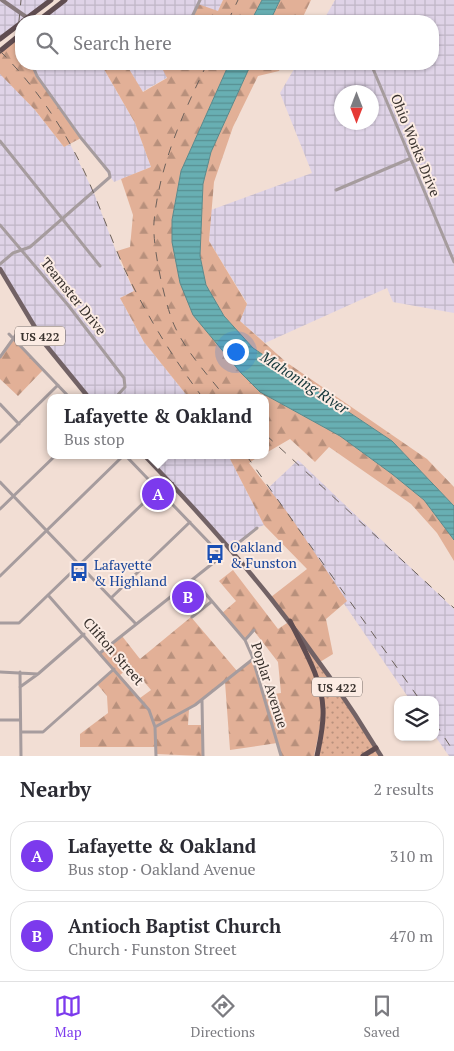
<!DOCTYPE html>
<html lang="en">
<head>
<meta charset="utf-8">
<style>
  :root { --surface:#fff; --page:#f2f2f3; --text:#2b2b33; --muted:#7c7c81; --line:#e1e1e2; --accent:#7c3aed }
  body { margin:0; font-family:"PT Serif",serif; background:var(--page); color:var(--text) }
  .controls { position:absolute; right:15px; bottom:15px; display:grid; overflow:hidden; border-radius:10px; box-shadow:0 1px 4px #0004 }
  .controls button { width:45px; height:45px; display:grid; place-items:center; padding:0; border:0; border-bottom:1px solid var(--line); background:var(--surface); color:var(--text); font:25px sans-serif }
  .compass { position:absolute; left:334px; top:85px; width:45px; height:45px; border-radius:50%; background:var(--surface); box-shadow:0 1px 4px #0004; rotate:180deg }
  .you { position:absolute; left:235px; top:351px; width:18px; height:18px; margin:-12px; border:4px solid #fff; border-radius:50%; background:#1a73e8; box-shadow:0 0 0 8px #1a73e833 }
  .badge { display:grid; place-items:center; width:32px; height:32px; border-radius:50%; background:var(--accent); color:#fff; font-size:16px; font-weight:700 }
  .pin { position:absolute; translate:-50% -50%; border:2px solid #fff; box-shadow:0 1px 5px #0006 }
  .popup { position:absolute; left:47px; top:394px; width:222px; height:65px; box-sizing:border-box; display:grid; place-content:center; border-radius:10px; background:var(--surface); filter:drop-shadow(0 1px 4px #0005); font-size:16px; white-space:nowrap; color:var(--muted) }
  .popup b { font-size:19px; color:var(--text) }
  .popup::after { content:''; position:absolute; left:50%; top:100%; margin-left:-10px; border:10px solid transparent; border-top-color:var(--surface) }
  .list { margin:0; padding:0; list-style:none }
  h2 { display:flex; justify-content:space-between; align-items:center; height:65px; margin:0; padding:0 20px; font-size:21px }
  h2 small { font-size:16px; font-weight:400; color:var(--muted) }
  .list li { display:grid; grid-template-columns:32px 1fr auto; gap:15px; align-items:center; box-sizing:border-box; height:70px; margin:0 10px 10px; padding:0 10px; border:1px solid var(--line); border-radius:20px }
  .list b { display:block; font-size:19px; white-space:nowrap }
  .list p { margin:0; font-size:16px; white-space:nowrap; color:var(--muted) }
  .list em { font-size:16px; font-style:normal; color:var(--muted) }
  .icon { flex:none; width:28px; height:28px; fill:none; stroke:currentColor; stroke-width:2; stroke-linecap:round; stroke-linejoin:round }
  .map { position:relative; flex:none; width:454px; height:756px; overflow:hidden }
  .search { position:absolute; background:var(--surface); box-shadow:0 1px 4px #0004; left:15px; right:15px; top:15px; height:55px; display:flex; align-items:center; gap:12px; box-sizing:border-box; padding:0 18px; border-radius:20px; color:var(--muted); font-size:19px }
  .sheet { height:225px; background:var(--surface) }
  nav { display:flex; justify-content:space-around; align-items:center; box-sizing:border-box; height:70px; border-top:1px solid var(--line); background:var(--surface); font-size:14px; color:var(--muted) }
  nav a { display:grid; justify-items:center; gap:2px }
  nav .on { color:var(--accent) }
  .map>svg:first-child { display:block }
  .industrial { fill:url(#industrial-grid); fill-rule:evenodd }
  .grass { fill:url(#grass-dots) }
  .forest { fill:url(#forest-firs); fill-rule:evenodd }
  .water { fill:url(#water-rules); stroke:#5a898b }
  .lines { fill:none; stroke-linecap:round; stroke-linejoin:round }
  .street { stroke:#a69c9e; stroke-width:3 }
  .secondary { stroke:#887a7c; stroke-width:4 }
  .primary { stroke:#726265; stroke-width:4.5 }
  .highway { stroke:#604d51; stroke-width:5 }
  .rail { stroke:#6c615b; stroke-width:1; stroke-dasharray:9 9; stroke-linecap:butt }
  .labels { text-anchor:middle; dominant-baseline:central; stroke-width:4; stroke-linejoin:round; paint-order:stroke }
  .shield { fill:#fcece4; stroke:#736964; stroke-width:1 }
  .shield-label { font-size:12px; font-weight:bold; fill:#38312d }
  .street-label { font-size:14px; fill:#38312d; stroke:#fcece4 }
  .transit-label { font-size:14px; fill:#164399; stroke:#fcece4; text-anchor:start }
  .water-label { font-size:15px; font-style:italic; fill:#133639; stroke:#fcece4 }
</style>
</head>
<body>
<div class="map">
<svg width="454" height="756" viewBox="0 0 454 756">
  <defs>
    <pattern id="industrial-grid" width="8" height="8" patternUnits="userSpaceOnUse" patternTransform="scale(1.25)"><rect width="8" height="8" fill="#dfd3e7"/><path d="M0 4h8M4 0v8" fill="none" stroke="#c0b6c6"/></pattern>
    <pattern id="grass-dots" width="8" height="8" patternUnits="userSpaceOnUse" patternTransform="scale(1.25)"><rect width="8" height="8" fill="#e2b097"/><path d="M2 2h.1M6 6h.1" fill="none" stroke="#b8907c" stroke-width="1.8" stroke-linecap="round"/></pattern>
    <pattern id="forest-firs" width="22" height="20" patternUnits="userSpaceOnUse" patternTransform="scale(1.25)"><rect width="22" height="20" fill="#e2b097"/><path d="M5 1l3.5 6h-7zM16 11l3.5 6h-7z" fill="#b8907c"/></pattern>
    <pattern id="water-rules" width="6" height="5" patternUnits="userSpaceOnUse" patternTransform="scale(1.25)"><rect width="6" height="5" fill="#68afb3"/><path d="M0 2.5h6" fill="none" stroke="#578f92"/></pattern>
  </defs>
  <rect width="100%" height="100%" fill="#f2ded4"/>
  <path class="industrial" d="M 0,0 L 51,0 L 0,39 Z
    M 65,0 L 223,0 L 218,11 L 190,21 L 38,21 Z
    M 335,0 L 454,0 L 454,313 L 393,302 L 387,288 L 265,343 L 240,321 L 247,303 L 209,241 L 211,210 L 312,173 L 280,93 L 297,64 L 433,64 L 433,21 L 323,21 ZM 342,92 L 372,92 L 372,122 L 342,122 Z
    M 32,64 L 101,64 L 135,123 L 151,167 L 114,182 L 37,76 Z
    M 126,64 L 160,64 L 168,77 L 142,92 Z
    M 0,73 L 35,110 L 64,147 L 70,144 L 72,148 L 94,193 L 120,262 L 134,291 L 120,298 L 144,342 L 189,398 L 89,398 L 56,359 L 0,269 Z
    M 144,455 L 228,455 L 264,525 L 257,528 L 232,548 Z
    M 298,460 L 454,609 L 454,756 L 449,756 L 435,736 L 435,700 L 410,700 L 266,490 Z"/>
  <path class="grass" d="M 290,621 L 381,756 L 318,756 L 325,721 Z"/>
  <path class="forest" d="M 223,0 L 262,0 L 251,21 L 190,21 L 198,4 L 218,11 Z
    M 280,0 L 311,0 L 301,21 L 270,21 Z
    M 21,34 L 21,64 L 32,64 L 34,71 L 81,138 L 64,147 L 35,110 L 0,74 L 0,51 Z
    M 101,64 L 126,64 L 143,92 L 167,78 L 160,64 L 229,64 L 181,171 L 172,220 L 180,283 L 260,392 L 340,436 L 392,474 L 424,500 L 454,540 L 454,561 L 437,533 L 411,504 L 329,447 L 315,462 L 290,439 L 266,453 L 266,398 L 189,398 L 144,342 L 120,298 L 134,291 L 117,251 L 130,247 L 133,215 L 121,179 L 151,167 L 135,123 Z
    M 251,64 L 282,64 L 279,71 L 258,76 L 233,127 L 214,182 L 209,241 L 247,304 L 240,321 L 286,362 L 427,459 L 454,487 L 454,506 L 392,441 L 253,348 L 224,316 L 206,285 L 200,256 L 203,184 L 211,152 Z
    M 13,338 L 43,370 L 18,396 L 0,379 L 0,357 Z
    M 228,455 L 261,455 L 249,463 L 290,516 L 347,601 L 326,619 L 333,654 L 320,662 L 292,624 C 305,653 321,681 321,713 C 321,727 317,742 314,756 L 281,756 L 277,743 L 230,750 L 225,682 L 189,709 L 188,725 L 203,725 L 203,756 L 156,754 L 155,747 L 80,747 L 80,734 L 108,713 L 107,696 L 97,684 L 114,669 L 100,653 L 122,636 L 140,659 L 191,617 L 237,671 L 253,659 L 263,695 L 281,693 L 278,662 L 254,631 L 245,640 L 221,614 L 236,601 L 219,581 L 233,570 L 278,629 L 290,621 L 271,597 L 307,569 L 264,525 ZM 131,666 L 151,690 L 140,698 L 120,675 Z"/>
  <path class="water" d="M 262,0 L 280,0 L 270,21 L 251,21 Z
    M 229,64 L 251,64 L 211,152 L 203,184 L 200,256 L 206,285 L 224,316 L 253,348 L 392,441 L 454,506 L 454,540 L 424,500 L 392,474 L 340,436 L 260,392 L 241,373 L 193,315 L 180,283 L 172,242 L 172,220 L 181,171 Z"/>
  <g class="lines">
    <path class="street" d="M 190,21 L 200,0
      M 371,64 L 454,262
      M 0,141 L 100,266
      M 336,190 L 409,159
      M 0,225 L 68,305 L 124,378 L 125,387 L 115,398
      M 0,264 L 13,253 L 30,247 L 110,177 L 109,172 L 81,138 L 37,76 L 32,64
      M 9,334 L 70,398
      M 0,357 L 18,332
      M 0,404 L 19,424
      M 0,442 L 58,385
      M 0,482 L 136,624
      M 0,509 L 56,455
      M 232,548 L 257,528
      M 0,576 L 124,455
      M 193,579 L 245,640 L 252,656 L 281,756
      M 48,595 L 149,710 L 155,727 L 156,756
      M 111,598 L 190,522
      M 192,617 L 211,602
      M 0,623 L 19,623 L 158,489
      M 245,640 L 254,630
      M 100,653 L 222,556 L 125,455
      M 0,672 L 38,674 L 84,634
      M 20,672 L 21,756
      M 20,687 L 38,674
      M 202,700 L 203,756
      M 0,720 L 20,720
      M 155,727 L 195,705 L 253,659
      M 21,732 L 43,732 L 114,669"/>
    <path class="secondary" d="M 2,0 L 32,21"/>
    <path class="primary" d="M 0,269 L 45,344 L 89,398
      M 144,455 C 236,551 312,642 381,756
      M 158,489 L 165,484 L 172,484"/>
    <path class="highway" d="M 23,21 L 51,0
      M 38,21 L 65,0
      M 0,39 L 21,23
      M 0,51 L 21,34
      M 290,621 C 303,648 322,678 323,709 C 324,725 320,741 317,756
      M 363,756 L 376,748"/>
    <path class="rail" d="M 228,21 L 238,0
      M 0,51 C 35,86 64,128 85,173 C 99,204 110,236 124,268 C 146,314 172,357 203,398
      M 21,59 L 18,31 L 21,0
      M 207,64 C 183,113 159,166 154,222 C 152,245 165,306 175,327 C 187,353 208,375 226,398
      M 266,435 L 454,608
      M 246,455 L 420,700
      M 435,723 L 454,752"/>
  </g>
  <defs>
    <g id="bus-bare" transform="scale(1.5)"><path d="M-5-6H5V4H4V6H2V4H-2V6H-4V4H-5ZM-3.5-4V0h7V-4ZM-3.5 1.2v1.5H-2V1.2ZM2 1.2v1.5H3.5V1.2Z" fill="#1a4fb4" stroke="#fcece4" stroke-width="2.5" paint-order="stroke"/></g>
  </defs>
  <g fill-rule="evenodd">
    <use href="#bus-bare" x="215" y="554"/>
    <use href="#bus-bare" x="79" y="572"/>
  </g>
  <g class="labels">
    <g class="shield">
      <rect x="15" y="326.5" width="50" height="19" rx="4"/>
      <rect x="312" y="677.5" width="50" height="19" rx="4"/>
    </g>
    <g class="shield-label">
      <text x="40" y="336">US 422</text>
      <text x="337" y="687">US 422</text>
    </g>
    <g class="street-label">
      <text transform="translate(416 145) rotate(68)">Ohio Works Drive</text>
      <text transform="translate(74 296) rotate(51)">Teamster Drive</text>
      <text transform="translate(114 651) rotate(49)">Clifton Street</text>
      <text transform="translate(270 685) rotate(72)">Poplar Avenue</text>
    </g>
    <g class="transit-label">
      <text x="230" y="546">Oakland<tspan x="230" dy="16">&amp; Funston</tspan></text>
      <text x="94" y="564">Lafayette<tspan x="94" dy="16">&amp; Highland</tspan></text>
    </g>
    <g class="water-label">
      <text transform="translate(305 382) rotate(33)">Mahoning River</text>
    </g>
  </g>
</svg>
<div class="controls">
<button><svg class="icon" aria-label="layers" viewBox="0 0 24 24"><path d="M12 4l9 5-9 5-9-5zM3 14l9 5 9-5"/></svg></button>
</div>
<svg class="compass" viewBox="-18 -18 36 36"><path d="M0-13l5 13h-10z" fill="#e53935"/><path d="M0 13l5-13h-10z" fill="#7c7c81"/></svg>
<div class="you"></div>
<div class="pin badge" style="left:158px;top:494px">A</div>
<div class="popup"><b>Lafayette &amp; Oakland</b>Bus stop</div>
<div class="pin badge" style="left:188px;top:597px">B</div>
<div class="search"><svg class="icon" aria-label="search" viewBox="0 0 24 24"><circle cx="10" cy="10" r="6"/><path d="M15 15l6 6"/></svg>Search here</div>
</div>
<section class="sheet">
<h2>Nearby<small>2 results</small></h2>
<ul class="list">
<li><span class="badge">A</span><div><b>Lafayette &amp; Oakland</b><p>Bus stop · Oakland Avenue</p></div><em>310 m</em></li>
<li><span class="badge">B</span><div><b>Antioch Baptist Church</b><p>Church · Funston Street</p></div><em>470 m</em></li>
</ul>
</section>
<nav>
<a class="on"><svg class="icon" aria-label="map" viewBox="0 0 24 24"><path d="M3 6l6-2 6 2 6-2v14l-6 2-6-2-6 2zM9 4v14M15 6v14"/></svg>Map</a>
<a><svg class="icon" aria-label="directions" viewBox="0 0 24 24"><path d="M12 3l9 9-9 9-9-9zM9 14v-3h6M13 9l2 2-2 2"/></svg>Directions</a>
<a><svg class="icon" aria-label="saved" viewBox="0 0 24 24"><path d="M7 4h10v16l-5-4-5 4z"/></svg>Saved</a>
</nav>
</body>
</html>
